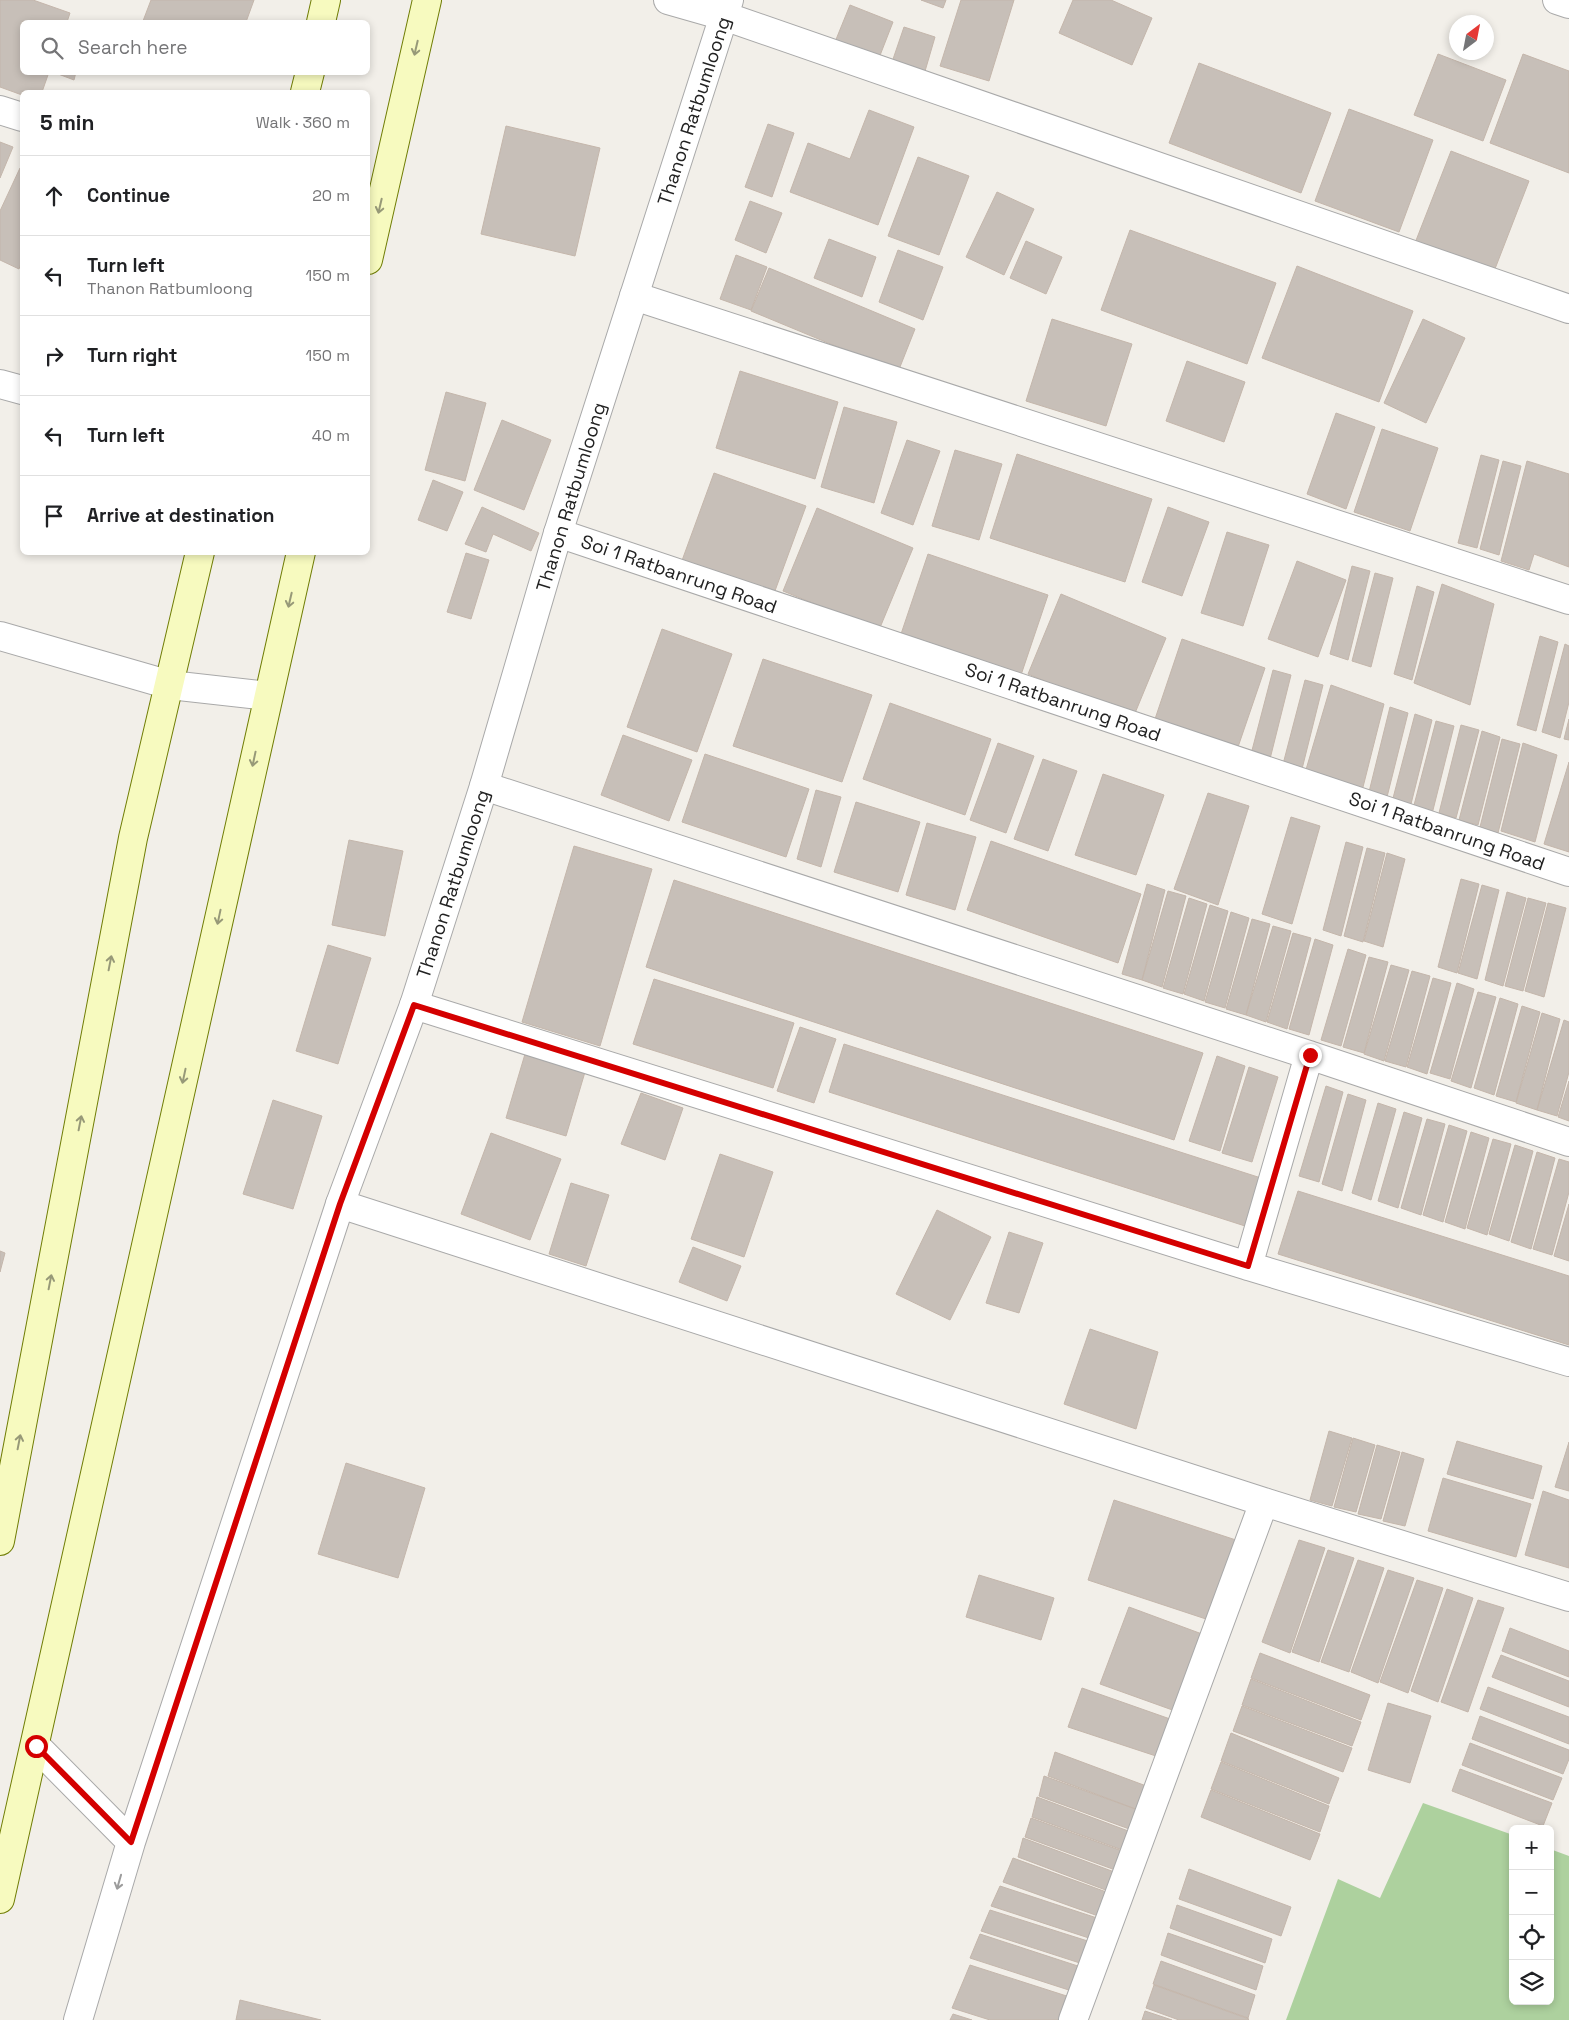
<!DOCTYPE html>
<html lang="en">
<head>
<meta charset="utf-8">
<style>
  :root { --surface:#fff; --page:#f2f2f2; --text:#202124; --muted:#757577; --line:#e0e0e0 }
  body { margin:0; font-family:"Space Grotesk",sans-serif; background:var(--page); color:var(--text) }
  .controls { position:absolute; right:15px; bottom:15px; display:grid; overflow:hidden; border-radius:8px; box-shadow:0 2px 8px #0003 }
  .controls button { width:45px; height:45px; display:grid; place-items:center; padding:0; border:0; border-bottom:1px solid var(--line); background:var(--surface); color:var(--text); font:25px sans-serif }
  .compass { position:absolute; left:1449px; top:15px; width:45px; height:45px; border-radius:50%; background:var(--surface); box-shadow:0 2px 8px #0003; rotate:32deg }
  .stop { position:absolute; width:15px; height:15px; margin:-11px; border:4px solid #d40000; border-radius:50%; background:#fff }
  .stop.end { background:#d40000; border-color:#fff; box-shadow:0 1px 5px #0008 }
  .list { margin:0; padding:0; list-style:none }
  h2 { display:flex; justify-content:space-between; align-items:center; height:65px; margin:0; padding:0 20px; font-size:21px }
  h2 small { font-size:16px; font-weight:400; color:var(--muted) }
  .list li { display:grid; grid-template-columns:32px 1fr auto; gap:15px; align-items:center; box-sizing:border-box; height:80px; padding:0 20px; border-top:1px solid var(--line) }
  .list b { display:block; font-size:19px; white-space:nowrap }
  .list p { margin:0; font-size:16px; white-space:nowrap; color:var(--muted) }
  .list em { font-size:16px; font-style:normal; color:var(--muted) }
  .icon { flex:none; width:28px; height:28px; fill:none; stroke:currentColor; stroke-width:2; stroke-linecap:round; stroke-linejoin:round }
  .map { position:relative; flex:none; width:1569px; height:2020px; overflow:hidden }
  .search { position:absolute; background:var(--surface); box-shadow:0 2px 8px #0003; left:20px; top:20px; width:350px; height:55px; display:flex; align-items:center; gap:12px; box-sizing:border-box; padding:0 18px; border-radius:8px; color:var(--muted); font-size:19px }
  .panel { position:absolute; background:var(--surface); box-shadow:0 2px 8px #0003; left:20px; top:90px; width:350px; height:465px; border-radius:8px }
  .map>svg:first-child { display:block }
  .forest { fill:#add19e }
  .building { fill:#c7bfb8; stroke:#c4b6ab }
  .lines { fill:none; stroke-linecap:round; stroke-linejoin:round }
  .minor-casing { stroke:#a9a9a9; stroke-width:30 }
  .tertiary-casing { stroke:#a9a9a9; stroke-width:30 }
  .secondary-casing { stroke:#707d05; stroke-width:30 }
  .minor { stroke:#fff; stroke-width:28 }
  .tertiary { stroke:#fff; stroke-width:28 }
  .secondary { stroke:#f7fabf; stroke-width:28 }
  .oneway { stroke:#979978 }
  .oneway2 { stroke:#9c9c9c }
  .route { stroke:#d40000; stroke-width:6 }
  .labels { text-anchor:middle; dominant-baseline:central; stroke-width:4; stroke-linejoin:round; paint-order:stroke }
  .street-label { font-size:19px; fill:#222; stroke:#fff }
</style>
</head>
<body>
<div class="map">
<svg width="1569" height="2020" viewBox="0 0 1569 2020">
  <rect width="100%" height="100%" fill="#f2efe9"/>
  <path class="forest" d="M 1423,1803 L 1513,1835 L 1513,2001 L 1550,2001 L 1550,1849 L 1569,1856 L 1569,2020 L 1286,2020 L 1338,1879 L 1380,1898 Z"/>
  <path class="building" d="M 0,0 L 33,0 L 70,13 L 67,22 L 22,22 L 22,72 L 49,72 L 42,92 L 22,92 L 22,95 L 0,87 Z
    M 151,0 L 254,0 L 246,22 L 148,22 L 143,21 Z
    M 921,0 L 946,0 L 943,8 Z
    M 961,0 L 1014,0 L 989,81 L 940,66 Z
    M 1073,0 L 1111,0 L 1152,18 L 1132,65 L 1059,33 Z
    M 850,5 L 893,22 L 879,58 L 835,42 Z
    M 904,27 L 935,37 L 923,78 L 890,68 Z
    M 1438,54 L 1506,80 L 1483,141 L 1414,115 Z
    M 1523,54 L 1569,71 L 1569,173 L 1490,143 Z
    M 1199,63 L 1331,113 L 1301,193 L 1169,143 Z
    M 53,72 L 76,72 L 74,80 Z
    M 1349,109 L 1433,140 L 1399,232 L 1315,201 Z
    M 869,110 L 914,127 L 878,225 L 790,192 L 808,143 L 850,159 Z
    M 768,124 L 794,133 L 772,197 L 745,187 Z
    M 506,126 L 600,148 L 575,256 L 481,234 Z
    M 0,142 L 13,147 L 0,178 Z
    M 1451,151 L 1529,181 L 1493,274 L 1415,243 Z
    M 918,157 L 969,176 L 939,255 L 888,236 Z
    M 20,168 L 22,169 L 22,260 L 19,269 L 0,260 L 0,211 Z
    M 997,192 L 1034,209 L 1004,275 L 966,257 Z
    M 750,201 L 782,213 L 766,253 L 735,240 Z
    M 1130,230 L 1276,283 L 1247,364 L 1101,310 Z
    M 829,239 L 876,257 L 862,297 L 814,278 Z
    M 1026,241 L 1062,257 L 1046,294 L 1010,278 Z
    M 898,250 L 943,267 L 923,320 L 879,302 Z
    M 736,255 L 767,267 L 751,310 L 720,299 Z
    M 1297,266 L 1413,311 L 1379,402 L 1262,358 Z
    M 769,268 L 915,329 L 898,372 L 751,311 Z
    M 1052,319 L 1132,344 L 1106,426 L 1026,401 Z
    M 1423,319 L 1465,338 L 1426,423 L 1384,403 Z
    M 1187,361 L 1245,382 L 1224,442 L 1166,421 Z
    M 740,371 L 838,402 L 815,479 L 716,448 Z
    M 446,392 L 486,403 L 465,481 L 425,470 Z
    M 844,407 L 897,422 L 874,503 L 821,487 Z
    M 1336,413 L 1375,427 L 1346,509 L 1307,494 Z
    M 502,420 L 551,440 L 524,510 L 474,490 Z
    M 1382,429 L 1438,448 L 1410,531 L 1354,512 Z
    M 907,440 L 940,451 L 913,525 L 881,513 Z
    M 955,450 L 1002,464 L 979,540 L 932,526 Z
    M 1017,454 L 1152,499 L 1125,582 L 990,538 Z
    M 1481,455 L 1499,460 L 1477,548 L 1458,543 Z
    M 1503,461 L 1521,466 L 1499,555 L 1480,549 Z
    M 1527,461 L 1569,474 L 1569,567 L 1534,554 L 1529,570 L 1501,561 Z
    M 714,473 L 806,506 L 772,599 L 680,566 Z
    M 433,480 L 463,492 L 447,531 L 418,520 Z
    M 482,507 L 539,533 L 531,551 L 493,534 L 486,552 L 465,544 Z
    M 1168,507 L 1209,522 L 1182,596 L 1142,582 Z
    M 817,508 L 913,548 L 879,630 L 783,591 Z
    M 1227,532 L 1269,545 L 1243,626 L 1201,613 Z
    M 466,553 L 489,560 L 471,619 L 447,612 Z
    M 928,554 L 1048,595 L 1020,678 L 900,637 Z
    M 1297,561 L 1346,580 L 1318,657 L 1268,639 Z
    M 1352,566 L 1370,571 L 1348,660 L 1330,654 Z
    M 1375,573 L 1393,578 L 1371,667 L 1352,661 Z
    M 1442,584 L 1494,604 L 1470,705 L 1414,683 Z
    M 1417,586 L 1434,592 L 1412,680 L 1394,674 Z
    M 1061,594 L 1166,638 L 1133,718 L 1028,674 Z
    M 662,629 L 732,654 L 697,752 L 627,727 Z
    M 1540,636 L 1558,642 L 1536,731 L 1517,725 Z
    M 1182,639 L 1265,668 L 1238,747 L 1155,719 Z
    M 1565,644 L 1569,646 L 1569,702 L 1560,738 L 1542,732 Z
    M 763,659 L 872,695 L 842,782 L 733,746 Z
    M 1273,670 L 1291,675 L 1269,763 L 1250,758 Z
    M 1305,680 L 1323,685 L 1301,773 L 1282,768 Z
    M 1331,685 L 1384,704 L 1362,791 L 1305,773 Z
    M 890,703 L 991,739 L 965,815 L 863,779 Z
    M 1390,707 L 1408,713 L 1386,801 L 1368,796 Z
    M 1415,714 L 1432,720 L 1410,808 L 1392,802 Z
    M 1569,719 L 1569,740 L 1564,739 Z
    M 1436,721 L 1454,726 L 1432,814 L 1413,809 Z
    M 1461,725 L 1479,730 L 1456,818 L 1439,813 Z
    M 1482,731 L 1500,737 L 1478,825 L 1459,820 Z
    M 623,735 L 692,760 L 669,821 L 601,795 Z
    M 1502,739 L 1520,744 L 1498,833 L 1480,827 Z
    M 998,743 L 1034,756 L 1006,833 L 970,820 Z
    M 1523,743 L 1557,755 L 1535,842 L 1501,831 Z
    M 705,754 L 809,789 L 786,857 L 682,822 Z
    M 1043,759 L 1077,771 L 1048,851 L 1014,839 Z
    M 1569,762 L 1569,852 L 1544,844 Z
    M 1103,774 L 1164,795 L 1136,875 L 1075,855 Z
    M 816,790 L 841,797 L 821,867 L 797,859 Z
    M 1208,793 L 1249,806 L 1218,905 L 1174,889 Z
    M 856,802 L 920,822 L 898,892 L 834,872 Z
    M 1291,817 L 1320,826 L 1292,924 L 1262,914 Z
    M 927,823 L 976,837 L 955,910 L 906,895 Z
    M 349,840 L 403,851 L 385,936 L 332,925 Z
    M 991,841 L 1141,894 L 1118,963 L 967,910 Z
    M 1346,842 L 1363,847 L 1341,936 L 1323,930 Z
    M 574,846 L 652,869 L 600,1046 L 522,1022 Z
    M 1367,848 L 1385,853 L 1363,942 L 1344,936 Z
    M 1387,853 L 1405,859 L 1383,947 L 1364,941 Z
    M 1461,879 L 1479,884 L 1457,973 L 1438,967 Z
    M 674,880 L 1203,1053 L 1174,1140 L 646,967 Z
    M 1147,884 L 1165,890 L 1142,980 L 1122,974 Z
    M 1482,885 L 1499,890 L 1477,979 L 1458,973 Z
    M 1168,891 L 1186,896 L 1162,987 L 1142,980 Z
    M 1507,892 L 1526,898 L 1503,986 L 1485,980 Z
    M 1189,898 L 1207,904 L 1183,994 L 1163,988 Z
    M 1528,898 L 1546,903 L 1523,991 L 1505,986 Z
    M 1548,903 L 1566,908 L 1544,997 L 1525,991 Z
    M 1210,905 L 1228,911 L 1204,1001 L 1184,994 Z
    M 1231,912 L 1249,918 L 1225,1008 L 1205,1002 Z
    M 1252,919 L 1270,924 L 1246,1015 L 1226,1009 Z
    M 1273,926 L 1291,931 L 1266,1022 L 1246,1015 Z
    M 1293,933 L 1311,938 L 1287,1029 L 1267,1022 Z
    M 1315,939 L 1333,945 L 1309,1035 L 1289,1029 Z
    M 328,945 L 371,958 L 338,1064 L 296,1051 Z
    M 1348,949 L 1366,955 L 1341,1046 L 1321,1040 Z
    M 1369,957 L 1388,962 L 1364,1053 L 1343,1047 Z
    M 1391,965 L 1409,970 L 1384,1061 L 1364,1054 Z
    M 1412,971 L 1430,976 L 1406,1067 L 1385,1061 Z
    M 1433,978 L 1451,983 L 1427,1074 L 1407,1067 Z
    M 654,979 L 794,1023 L 773,1088 L 633,1044 Z
    M 1457,983 L 1474,989 L 1450,1079 L 1430,1073 Z
    M 1478,992 L 1496,997 L 1471,1088 L 1451,1081 Z
    M 1500,998 L 1518,1004 L 1494,1095 L 1474,1088 Z
    M 1522,1006 L 1540,1012 L 1516,1102 L 1496,1096 Z
    M 1542,1013 L 1560,1019 L 1537,1110 L 1516,1103 Z
    M 1564,1020 L 1569,1022 L 1569,1072 L 1557,1116 L 1537,1110 Z
    M 800,1027 L 836,1039 L 814,1103 L 777,1091 Z
    M 844,1044 L 1261,1178 L 1245,1226 L 829,1092 Z
    M 525,1054 L 585,1072 L 566,1136 L 506,1118 Z
    M 1217,1056 L 1245,1066 L 1220,1151 L 1189,1141 Z
    M 1249,1067 L 1278,1077 L 1252,1162 L 1222,1153 Z
    M 1569,1081 L 1569,1121 L 1558,1117 Z
    M 1326,1086 L 1343,1092 L 1319,1182 L 1299,1176 Z
    M 641,1093 L 683,1108 L 665,1160 L 621,1144 Z
    M 1348,1094 L 1366,1100 L 1342,1191 L 1322,1184 Z
    M 273,1100 L 322,1116 L 293,1209 L 243,1194 Z
    M 1378,1103 L 1396,1109 L 1371,1200 L 1352,1193 Z
    M 1404,1112 L 1422,1118 L 1398,1208 L 1378,1201 Z
    M 1427,1119 L 1445,1124 L 1421,1215 L 1401,1208 Z
    M 1449,1125 L 1467,1131 L 1443,1222 L 1423,1215 Z
    M 1471,1132 L 1489,1138 L 1465,1229 L 1445,1222 Z
    M 491,1133 L 561,1159 L 530,1240 L 461,1214 Z
    M 1493,1139 L 1511,1144 L 1487,1235 L 1467,1228 Z
    M 1515,1145 L 1533,1151 L 1509,1241 L 1489,1234 Z
    M 1537,1152 L 1555,1158 L 1531,1249 L 1511,1242 Z
    M 720,1154 L 773,1172 L 744,1257 L 691,1239 Z
    M 1559,1159 L 1569,1162 L 1569,1192 L 1552,1255 L 1533,1249 Z
    M 571,1183 L 609,1195 L 586,1266 L 549,1254 Z
    M 1298,1191 L 1569,1276 L 1569,1345 L 1278,1254 Z
    M 1569,1204 L 1569,1261 L 1554,1256 Z
    M 937,1210 L 991,1237 L 950,1320 L 896,1294 Z
    M 1009,1232 L 1043,1243 L 1019,1313 L 986,1303 Z
    M 693,1247 L 741,1266 L 727,1301 L 679,1282 Z
    M 0,1251 L 5,1253 L 0,1272 Z
    M 1090,1329 L 1158,1352 L 1136,1429 L 1064,1404 Z
    M 1329,1431 L 1352,1438 L 1332,1506 L 1310,1500 Z
    M 1353,1438 L 1375,1445 L 1356,1512 L 1334,1507 Z
    M 1457,1441 L 1542,1466 L 1533,1499 L 1447,1474 Z
    M 1569,1442 L 1569,1491 L 1555,1487 Z
    M 1377,1445 L 1400,1452 L 1381,1519 L 1358,1514 Z
    M 1402,1452 L 1424,1459 L 1405,1526 L 1383,1521 Z
    M 346,1463 L 425,1488 L 398,1578 L 318,1554 Z
    M 1443,1478 L 1531,1504 L 1516,1557 L 1428,1531 Z
    M 1543,1491 L 1569,1500 L 1569,1568 L 1525,1555 Z
    M 1114,1500 L 1239,1541 L 1212,1621 L 1088,1580 Z
    M 1299,1540 L 1325,1548 L 1290,1653 L 1262,1642 Z
    M 1328,1550 L 1354,1558 L 1319,1662 L 1292,1652 Z
    M 1358,1560 L 1384,1568 L 1349,1672 L 1321,1662 Z
    M 1388,1570 L 1414,1578 L 1378,1683 L 1351,1672 Z
    M 979,1575 L 1054,1598 L 1041,1640 L 966,1617 Z
    M 1417,1580 L 1443,1588 L 1408,1693 L 1380,1682 Z
    M 1447,1589 L 1473,1598 L 1438,1702 L 1411,1691 Z
    M 1478,1600 L 1504,1608 L 1468,1712 L 1441,1702 Z
    M 1129,1607 L 1202,1634 L 1178,1712 L 1100,1684 Z
    M 1510,1628 L 1569,1651 L 1569,1677 L 1502,1651 Z
    M 1260,1653 L 1370,1695 L 1361,1720 L 1251,1678 Z
    M 1501,1655 L 1569,1681 L 1569,1707 L 1492,1677 Z
    M 1251,1679 L 1361,1722 L 1352,1746 L 1242,1705 Z
    M 1488,1687 L 1569,1717 L 1569,1744 L 1480,1709 Z
    M 1082,1688 L 1173,1720 L 1159,1757 L 1068,1727 Z
    M 1388,1703 L 1431,1716 L 1410,1783 L 1368,1770 Z
    M 1242,1706 L 1352,1748 L 1343,1772 L 1233,1731 Z
    M 1480,1716 L 1569,1750 L 1569,1759 L 1563,1774 L 1472,1739 Z
    M 1231,1733 L 1339,1778 L 1329,1804 L 1221,1761 Z
    M 1470,1743 L 1562,1778 L 1553,1800 L 1462,1765 Z
    M 1055,1752 L 1149,1787 L 1141,1811 L 1048,1776 Z
    M 1221,1762 L 1329,1806 L 1320,1832 L 1211,1789 Z
    M 1460,1769 L 1552,1803 L 1543,1826 L 1452,1791 Z
    M 1044,1776 L 1138,1810 L 1132,1830 L 1039,1796 Z
    M 1211,1790 L 1320,1834 L 1310,1860 L 1201,1817 Z
    M 1037,1797 L 1131,1832 L 1125,1851 L 1032,1817 Z
    M 1031,1818 L 1125,1852 L 1118,1871 L 1025,1837 Z
    M 1023,1838 L 1117,1873 L 1111,1892 L 1018,1857 Z
    M 1013,1858 L 1109,1893 L 1101,1917 L 1003,1882 Z
    M 1189,1869 L 1291,1907 L 1281,1936 L 1179,1899 Z
    M 1000,1886 L 1100,1919 L 1092,1939 L 991,1906 Z
    M 1177,1905 L 1272,1939 L 1265,1963 L 1170,1928 Z
    M 990,1910 L 1094,1943 L 1086,1965 L 981,1931 Z
    M 1168,1933 L 1263,1966 L 1256,1990 L 1161,1955 Z
    M 980,1934 L 1087,1969 L 1078,1993 L 970,1958 Z
    M 1161,1961 L 1255,1995 L 1248,2018 L 1153,1984 Z
    M 970,1965 L 1076,1999 L 1068,2020 L 990,2020 L 952,2008 Z
    M 1154,1985 L 1249,2019 L 1248,2020 L 1179,2020 L 1146,2008 Z
    M 240,2000 L 321,2020 L 236,2020 Z
    M 1145,2011 L 1172,2020 L 1142,2020 Z
    M 953,2014 L 972,2020 L 950,2020 Z"/>
  <g class="lines">
    <g class="minor-casing">
      <path id="minor" d="M 668,0 L 724,16 L 1569,309
        M 1557,0 L 1569,4
        M 0,110 L 22,117
        M 634,296 L 1569,600
        M 0,384 L 22,390
        M 558,533 L 1569,872
        M 0,636 L 170,685 L 268,696
        M 484,786 L 1309,1055 L 1569,1142
        M 414,1005 L 1248,1266 L 1569,1362
        M 340,1204 L 1264,1502 L 1569,1597
        M 1248,1266 L 1309,1055
        M 1073,2020 L 1264,1502"/>
    </g>
    <g class="tertiary-casing">
      <path id="tertiary" d="M 36,1746 L 131,1842
        M 78,2020 L 131,1842 L 340,1204 L 414,1005 L 484,786 L 558,533 L 729,0"/>
    </g>
    <g class="secondary-casing">
      <path id="secondary" d="M 321,22 L 326,0
        M 305,92 L 310,72
        M 368,260 L 427,0
        M 0,1541 L 133,838 L 200,552
        M 0,1899 L 301,552"/>
    </g>
    <use href="#minor" class="minor"/>
    <use href="#tertiary" class="tertiary"/>
    <use href="#secondary" class="secondary"/>
  </g>
  <defs><path id="oneway-shaft" d="M-6 0H5M1.5-3L5.5 0L1.5 3" fill="none" stroke-width="1.6" stroke-linecap="round" stroke-linejoin="round" transform="scale(1.25)"/></defs>
  <g class="oneway">
    <use href="#oneway-shaft" transform="translate(416 48) rotate(103)"/>
    <use href="#oneway-shaft" transform="translate(380 206) rotate(103)"/>
    <use href="#oneway-shaft" transform="translate(290 600) rotate(103)"/>
    <use href="#oneway-shaft" transform="translate(254 759) rotate(102)"/>
    <use href="#oneway-shaft" transform="translate(219 917) rotate(102)"/>
    <use href="#oneway-shaft" transform="translate(110 963) rotate(-79)"/>
    <use href="#oneway-shaft" transform="translate(184 1076) rotate(102)"/>
    <use href="#oneway-shaft" transform="translate(80 1123) rotate(-79)"/>
    <use href="#oneway-shaft" transform="translate(50 1282) rotate(-79)"/>
    <use href="#oneway-shaft" transform="translate(19 1442) rotate(-79)"/>
  </g>
  <use class="oneway2" href="#oneway-shaft" transform="translate(119 1882) rotate(106)"/>
  <g class="lines">
    <path class="route" d="M 36,1746 L 131,1842 L 340,1204 L 414,1005 L 1248,1266 L 1310,1055"/>
  </g>
  <g class="labels">
    <g class="street-label">
      <text transform="translate(694 111) rotate(-72)">Thanon Ratbumloong</text>
      <text transform="translate(571 497) rotate(-73)">Thanon Ratbumloong</text>
      <text transform="translate(679 574) rotate(19)">Soi 1 Ratbanrung Road</text>
      <text transform="translate(1063 702) rotate(19)">Soi 1 Ratbanrung Road</text>
      <text transform="translate(1447 831) rotate(19)">Soi 1 Ratbanrung Road</text>
      <text transform="translate(453 884) rotate(-72)">Thanon Ratbumloong</text>
    </g>
  </g>
</svg>
<div class="controls">
<button>+</button>
<button>−</button>
<button><svg class="icon" aria-label="locate" viewBox="0 0 24 24"><circle cx="12" cy="12" r="6"/><path d="M12 2v4M12 18v4M2 12h4M18 12h4"/></svg></button>
<button><svg class="icon" aria-label="layers" viewBox="0 0 24 24"><path d="M12 4l9 5-9 5-9-5zM3 14l9 5 9-5"/></svg></button>
</div>
<svg class="compass" viewBox="-18 -18 36 36"><path d="M0-13l5 13h-10z" fill="#e53935"/><path d="M0 13l5-13h-10z" fill="#757577"/></svg>
<div class="stop" style="left:36px;top:1746px"></div>
<div class="stop end" style="left:1310px;top:1055px"></div>
<div class="search"><svg class="icon" aria-label="search" viewBox="0 0 24 24"><circle cx="10" cy="10" r="6"/><path d="M15 15l6 6"/></svg>Search here</div>
<section class="panel">
<h2>5 min<small>Walk · 360 m</small></h2>
<ul class="list">
<li><svg class="icon" aria-label="ahead" viewBox="0 0 24 24"><path d="M12 20V5M6 11l6-6 6 6"/></svg><div><b>Continue</b></div><em>20 m</em></li>
<li><svg class="icon" aria-label="left" viewBox="0 0 24 24"><path d="M17 20v-9H6M10 6l-5 5 5 5"/></svg><div><b>Turn left</b><p>Thanon Ratbumloong</p></div><em>150 m</em></li>
<li><svg class="icon" aria-label="right" viewBox="0 0 24 24"><path d="M7 20v-9h11M14 6l5 5-5 5"/></svg><div><b>Turn right</b></div><em>150 m</em></li>
<li><svg class="icon" aria-label="left" viewBox="0 0 24 24"><path d="M17 20v-9H6M10 6l-5 5 5 5"/></svg><div><b>Turn left</b></div><em>40 m</em></li>
<li><svg class="icon" aria-label="arrive" viewBox="0 0 24 24"><path d="M6 21V4h12l-3 4 3 4H6"/></svg><div><b>Arrive at destination</b></div></li>
</ul>
</section>
</div>
</body>
</html>
